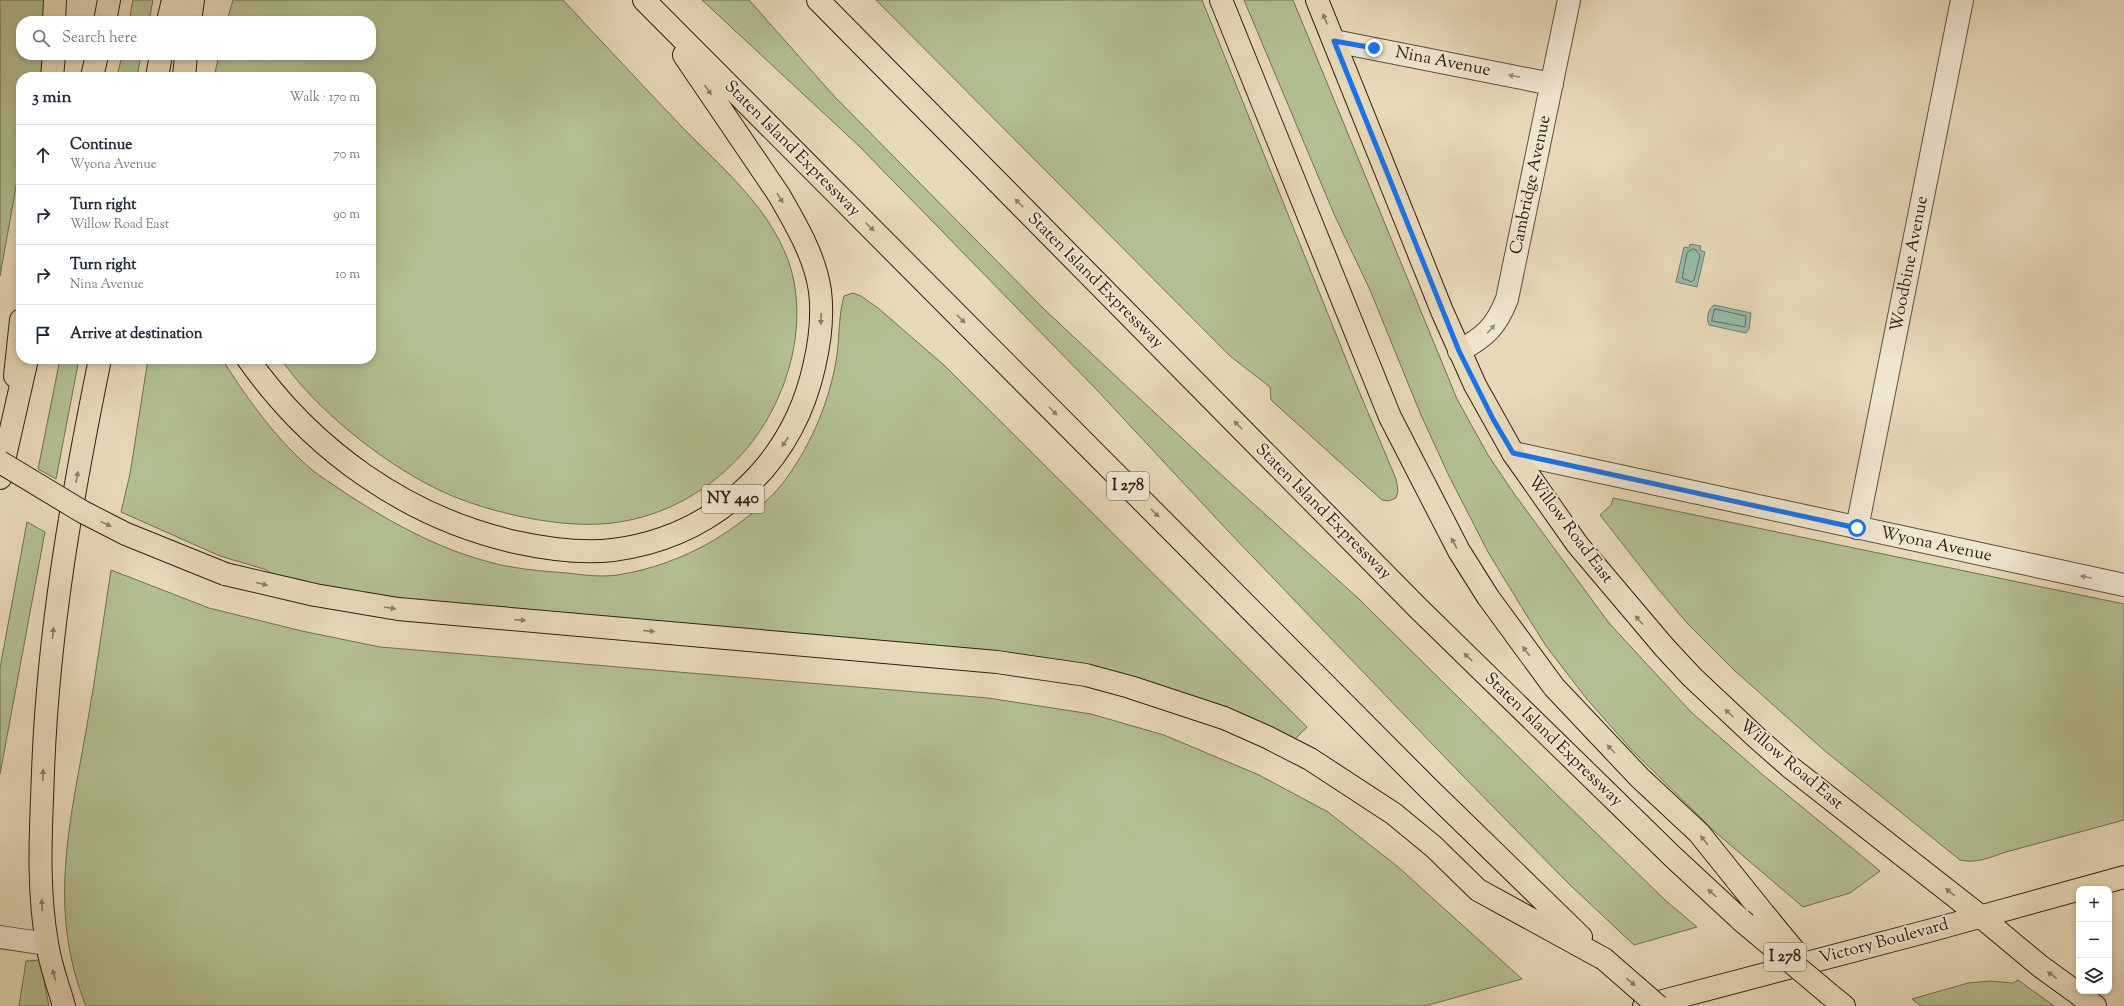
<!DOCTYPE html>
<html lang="en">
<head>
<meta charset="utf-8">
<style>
  :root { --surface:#fff; --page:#f2f2f3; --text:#1f2937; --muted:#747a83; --line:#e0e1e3 }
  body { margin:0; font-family:"Sorts Mill Goudy",serif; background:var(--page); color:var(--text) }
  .controls { position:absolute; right:12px; bottom:12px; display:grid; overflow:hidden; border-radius:8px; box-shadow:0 2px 6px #0003 }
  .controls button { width:36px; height:36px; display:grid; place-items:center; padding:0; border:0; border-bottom:1px solid var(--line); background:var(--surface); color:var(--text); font:20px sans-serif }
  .stop { position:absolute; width:12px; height:12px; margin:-9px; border:3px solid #1a73e8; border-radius:50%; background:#fff }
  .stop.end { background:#1a73e8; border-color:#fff; box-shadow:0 1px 4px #0008 }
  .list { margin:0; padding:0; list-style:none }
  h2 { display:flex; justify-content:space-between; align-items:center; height:52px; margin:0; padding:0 16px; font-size:17px }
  h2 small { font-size:13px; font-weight:400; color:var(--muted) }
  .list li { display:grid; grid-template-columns:26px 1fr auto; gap:12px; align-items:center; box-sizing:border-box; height:60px; padding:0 16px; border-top:1px solid var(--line) }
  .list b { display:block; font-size:15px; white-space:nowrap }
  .list p { margin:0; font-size:13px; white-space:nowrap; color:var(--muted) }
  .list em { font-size:13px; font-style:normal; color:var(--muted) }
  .icon { flex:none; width:22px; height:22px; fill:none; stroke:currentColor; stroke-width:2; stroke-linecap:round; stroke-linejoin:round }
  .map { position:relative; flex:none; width:2124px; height:1006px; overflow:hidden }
  .search { position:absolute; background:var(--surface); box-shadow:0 2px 6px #0003; left:16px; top:16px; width:360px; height:44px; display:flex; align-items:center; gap:10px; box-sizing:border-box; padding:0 14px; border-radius:16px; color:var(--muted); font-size:15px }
  .panel { position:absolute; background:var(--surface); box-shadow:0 2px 6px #0003; left:16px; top:72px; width:360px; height:292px; border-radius:16px }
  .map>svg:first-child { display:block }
  .green { fill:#b3bf90; stroke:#707053 }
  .water { fill:#97bbaa; stroke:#6d7e6f }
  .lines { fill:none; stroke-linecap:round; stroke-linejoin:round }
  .shore { stroke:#626e60; stroke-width:1 }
  .minor-casing { stroke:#5c503e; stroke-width:24 }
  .major-casing { stroke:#2d2216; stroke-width:24 }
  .highway-casing { stroke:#2d2216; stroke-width:24 }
  .minor { stroke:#efe6d0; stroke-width:22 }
  .major { stroke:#e7d8b7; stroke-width:22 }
  .highway { stroke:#e7d8b7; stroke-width:22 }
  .highway-bridge-casing { stroke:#2d2216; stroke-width:24; stroke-linecap:butt }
  .highway-bridge { stroke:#e7d8b7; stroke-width:22 }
  .oneway { fill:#8a7d66 }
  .oneway2 { fill:#988e7c }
  .route { stroke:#1a73e8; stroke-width:5 }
  .labels { text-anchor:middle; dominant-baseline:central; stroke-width:4; stroke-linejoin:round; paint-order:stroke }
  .shield { fill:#efe6d0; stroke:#675d4e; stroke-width:1 }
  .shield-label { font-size:16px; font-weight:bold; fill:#2d2216 }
  .street-label { font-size:17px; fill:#2d2216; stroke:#efe6d0 }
</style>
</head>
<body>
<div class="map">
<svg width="2124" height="1006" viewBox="0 0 2124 1006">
  <rect width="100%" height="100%" fill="#e7d8b7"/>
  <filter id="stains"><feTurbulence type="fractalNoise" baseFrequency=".005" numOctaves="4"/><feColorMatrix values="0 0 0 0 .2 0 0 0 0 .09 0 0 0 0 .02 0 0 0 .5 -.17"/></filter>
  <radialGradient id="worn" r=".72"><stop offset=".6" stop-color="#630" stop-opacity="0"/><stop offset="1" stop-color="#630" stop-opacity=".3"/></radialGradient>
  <path class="green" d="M 0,0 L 45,0 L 45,21 L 21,21 L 21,55 L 44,55 L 43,77 L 21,77 L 21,159 L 0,276 Z
    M 133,0 L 153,0 L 149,21 L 129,21 Z
    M 233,0 L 563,0 C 603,43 643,86 683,128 C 722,168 768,206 788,260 C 804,304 797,356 778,398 C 747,469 677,520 600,524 C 551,527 478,510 435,488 C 382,462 314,408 281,359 L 371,359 L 371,77 L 214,77 L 219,55 L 371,55 L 371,21 L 227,21 Z
    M 702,0 L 749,0 L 834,96 L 1045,310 L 1216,470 L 1359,599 L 1556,794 L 1665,900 L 1697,927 L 1634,945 L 1569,884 L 1460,773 L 1229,532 L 1096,389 L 859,146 Z
    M 876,0 L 1202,0 L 1356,384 L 1396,479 L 1398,491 L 1396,498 L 1388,501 L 1382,500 L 1271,400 L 1270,387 L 1230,356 Z
    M 1244,0 L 1293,0 L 1457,399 L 1488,455 L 1515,495 L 1609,623 L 1691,712 L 1763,775 L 1880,871 L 1850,893 L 1803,907 L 1714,831 L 1631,749 L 1586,698 L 1546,646 L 1524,611 L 1488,552 L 1449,476 L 1421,415 L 1370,290 L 1334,214 Z
    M 122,55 L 141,55 L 137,77 L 117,77 Z
    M 853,293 L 861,296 L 878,308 L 945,366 L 1307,727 L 1294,740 L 1171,689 L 386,601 L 276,580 L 267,570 L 220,556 L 121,512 L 130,474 L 148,359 L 222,359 C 248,400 275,438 312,470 C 321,477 331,483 341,490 C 386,520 436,548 489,562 C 514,569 541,571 567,573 C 584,575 605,578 623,574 C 663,567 702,550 734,527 C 753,513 775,496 788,476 C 812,442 829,402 836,361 C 840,339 838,317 844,296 Z
    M 60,359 L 79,359 L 56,479 L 38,469 Z
    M 1613,498 L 2124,604 L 2124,820 L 2006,852 C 1991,857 1976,864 1960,860 L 1825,751 L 1734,670 L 1687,623 L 1654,584 L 1600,515 L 1611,505 Z
    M 27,522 L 45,532 L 0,774 L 0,668 Z
    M 111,570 L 209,608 L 302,631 L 380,647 L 988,698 L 1091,714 L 1164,735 L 1259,775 L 1328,812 L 1397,866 L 1522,979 L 1425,1006 L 86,1006 C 47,910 70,823 87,725 C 96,674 103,622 111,570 Z
    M 40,960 L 49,1006 L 19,1006 L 26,961 Z
    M 2018,980 L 2054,1006 L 1921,1006 L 1912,999 L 1968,983 L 1989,981 L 2013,983 Z"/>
  <path class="water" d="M 1690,244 L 1701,246 L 1700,250 L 1705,252 L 1697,287 L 1676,282 L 1684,247 L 1689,248 Z
    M 1714,305 L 1751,313 L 1749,329 L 1746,333 L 1709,325 C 1706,318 1708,309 1714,305 Z"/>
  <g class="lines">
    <path class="shore" d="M 1693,249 L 1696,250 L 1700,256 L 1694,280 L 1692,282 L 1682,278 L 1687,253 Z
      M 1715,309 L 1746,316 L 1745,327 L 1712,321 Z"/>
    <g class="minor-casing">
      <path id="minor" d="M 1334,41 L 1552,84
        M 1459,351 C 1485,337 1496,327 1507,299 L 1569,0
        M 1513,453 L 2124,585
        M 1857,528 L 1962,0
        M 0,937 L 47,944"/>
    </g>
    <g class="major-casing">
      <path id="major" d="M 1317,0 L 1442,311 L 1475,385 L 1513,453 L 1577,544 L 1665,648 L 1692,677 L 1757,738 L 1790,767 L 1980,916 L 2040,966 L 2095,1006
        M 1644,1006 L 1932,930 L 2124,877"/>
    </g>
    <g class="highway-casing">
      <path id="highway" d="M 644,0 L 1429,789 L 1581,937
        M 818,0 L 1419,609 L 1672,856 L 1741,920
        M 1221,0 L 1390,417 L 1459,551 L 1488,597 L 1554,687 L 1640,778 L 1699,833 L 1764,914
        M 54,21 L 55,0
        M 105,21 L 109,0
        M 168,21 L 173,0
        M 190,21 L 193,0
        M 52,77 L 54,55
        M 92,77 L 97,55
        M 157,77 L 161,55
        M 184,77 L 186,55
        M 248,359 C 312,450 406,517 515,542 C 547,549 580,554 613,550 C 714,537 792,465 814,367 C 820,342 823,316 820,291 C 815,256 796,225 779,195 L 684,55
        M 15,376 L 21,320
        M 0,478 L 27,359
        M 225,574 L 315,595 L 398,609 L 997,662 L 1086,675 L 1130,687 L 1224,718 L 1267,737 L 1310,759 L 1394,814 L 1434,847 L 1478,890 L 1604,959
        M 1829,994 L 1844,1006
        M 64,1006 C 58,985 50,964 47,943 C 37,886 41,829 43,772 C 48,632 72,496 100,359"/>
    </g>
    <use href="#minor" class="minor"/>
    <use href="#major" class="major"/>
    <use href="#highway" class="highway"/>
    <g class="highway-bridge-casing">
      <path id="highway-bridge" d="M 0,462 L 83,512 L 126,534 L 225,574
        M 1764,914 L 1797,954
        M 1741,920 L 1829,994
        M 1604,959 L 1658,1006"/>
    </g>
    <use href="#highway-bridge" class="highway-bridge"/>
  </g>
  <defs><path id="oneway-solid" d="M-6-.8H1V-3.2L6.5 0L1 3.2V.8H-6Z"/></defs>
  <g class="oneway">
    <use href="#oneway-solid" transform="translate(1325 19) rotate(-112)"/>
    <use href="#oneway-solid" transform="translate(708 90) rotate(56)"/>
    <use href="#oneway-solid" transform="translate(780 198) rotate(59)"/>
    <use href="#oneway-solid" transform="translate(1019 203) rotate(-135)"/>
    <use href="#oneway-solid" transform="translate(870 227) rotate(45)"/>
    <use href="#oneway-solid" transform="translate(821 319) rotate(92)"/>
    <use href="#oneway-solid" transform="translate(961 319) rotate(45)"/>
    <use href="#oneway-solid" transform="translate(1053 411) rotate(45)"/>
    <use href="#oneway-solid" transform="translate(1238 425) rotate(-135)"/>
    <use href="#oneway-solid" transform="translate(785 442) rotate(123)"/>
    <use href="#oneway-solid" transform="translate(77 477) rotate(-80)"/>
    <use href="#oneway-solid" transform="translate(1155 513) rotate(45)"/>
    <use href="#oneway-solid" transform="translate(106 524) rotate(26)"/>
    <use href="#oneway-solid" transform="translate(1454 543) rotate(-118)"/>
    <use href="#oneway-solid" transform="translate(262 584) rotate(14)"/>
    <use href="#oneway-solid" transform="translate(390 608) rotate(9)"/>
    <use href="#oneway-solid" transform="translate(520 620) rotate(5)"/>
    <use href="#oneway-solid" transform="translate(1639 620) rotate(-132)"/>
    <use href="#oneway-solid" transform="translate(649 631) rotate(5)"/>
    <use href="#oneway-solid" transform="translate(53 633) rotate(-84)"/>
    <use href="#oneway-solid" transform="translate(1526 651) rotate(-127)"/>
    <use href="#oneway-solid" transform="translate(1468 657) rotate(-136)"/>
    <use href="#oneway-solid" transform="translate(1729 713) rotate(-138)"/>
    <use href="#oneway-solid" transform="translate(1611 749) rotate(-134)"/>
    <use href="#oneway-solid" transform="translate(43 775) rotate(-88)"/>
    <use href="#oneway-solid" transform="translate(1704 840) rotate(-129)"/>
    <use href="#oneway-solid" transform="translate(1950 892) rotate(-142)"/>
    <use href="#oneway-solid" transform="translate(1712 893) rotate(-138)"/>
    <use href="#oneway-solid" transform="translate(42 905) rotate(-94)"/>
    <use href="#oneway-solid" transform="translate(54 975) rotate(-105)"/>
    <use href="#oneway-solid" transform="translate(2052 975) rotate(-144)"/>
    <use href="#oneway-solid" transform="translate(1631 982) rotate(41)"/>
  </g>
  <g class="oneway2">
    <use href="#oneway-solid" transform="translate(1514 76) rotate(-169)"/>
    <use href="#oneway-solid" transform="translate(1491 329) rotate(-49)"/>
    <use href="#oneway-solid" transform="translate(2086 577) rotate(-168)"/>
  </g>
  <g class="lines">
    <path class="route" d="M 1374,48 L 1334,41 L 1459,351 L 1493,419 L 1513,453 L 1857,528"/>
  </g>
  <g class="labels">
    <g class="shield">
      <rect x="1107" y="472" width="42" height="28" rx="3"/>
      <rect x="702" y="485" width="62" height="28" rx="3"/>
      <rect x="1764" y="943" width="42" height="28" rx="3"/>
    </g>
    <g class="shield-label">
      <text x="1128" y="486">I 278</text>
      <text x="733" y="499">NY 440</text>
      <text x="1785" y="957">I 278</text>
    </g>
    <g class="street-label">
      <text transform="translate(1443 62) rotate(11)">Nina Avenue</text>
      <text transform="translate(792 149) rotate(45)">Staten Island Expressway</text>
      <text transform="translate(1531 185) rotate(-78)">Cambridge Avenue</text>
      <text transform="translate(1910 264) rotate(-79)">Woodbine Avenue</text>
      <text transform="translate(1095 281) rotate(45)">Staten Island Expressway</text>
      <text transform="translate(1323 512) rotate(45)">Staten Island Expressway</text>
      <text transform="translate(1570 530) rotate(53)">Willow Road East</text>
      <text transform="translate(1936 545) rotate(12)">Wyona Avenue</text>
      <text transform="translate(1553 740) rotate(44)">Staten Island Expressway</text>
      <text transform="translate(1791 765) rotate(40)">Willow Road East</text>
      <text transform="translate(1884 942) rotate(-15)">Victory Boulevard</text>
    </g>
  </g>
  <rect width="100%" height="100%" filter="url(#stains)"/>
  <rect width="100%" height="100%" fill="url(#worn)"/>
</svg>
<div class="controls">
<button>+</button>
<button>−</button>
<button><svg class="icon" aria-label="layers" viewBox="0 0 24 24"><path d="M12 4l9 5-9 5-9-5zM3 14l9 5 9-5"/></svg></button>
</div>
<div class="stop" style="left:1857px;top:528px"></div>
<div class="stop end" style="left:1374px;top:48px"></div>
<div class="search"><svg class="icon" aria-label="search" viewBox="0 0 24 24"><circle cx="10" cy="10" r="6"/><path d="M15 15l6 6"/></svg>Search here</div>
<section class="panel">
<h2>3 min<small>Walk · 170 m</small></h2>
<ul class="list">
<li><svg class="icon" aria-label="ahead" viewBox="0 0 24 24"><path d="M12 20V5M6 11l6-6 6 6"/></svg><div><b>Continue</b><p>Wyona Avenue</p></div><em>70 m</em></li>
<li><svg class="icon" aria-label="right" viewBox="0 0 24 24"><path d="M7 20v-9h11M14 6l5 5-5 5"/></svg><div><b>Turn right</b><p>Willow Road East</p></div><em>90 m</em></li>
<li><svg class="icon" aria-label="right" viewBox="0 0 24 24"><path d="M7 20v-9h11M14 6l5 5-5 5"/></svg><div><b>Turn right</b><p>Nina Avenue</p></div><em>10 m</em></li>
<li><svg class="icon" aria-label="arrive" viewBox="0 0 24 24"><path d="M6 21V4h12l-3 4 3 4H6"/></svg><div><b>Arrive at destination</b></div></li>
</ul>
</section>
</div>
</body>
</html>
